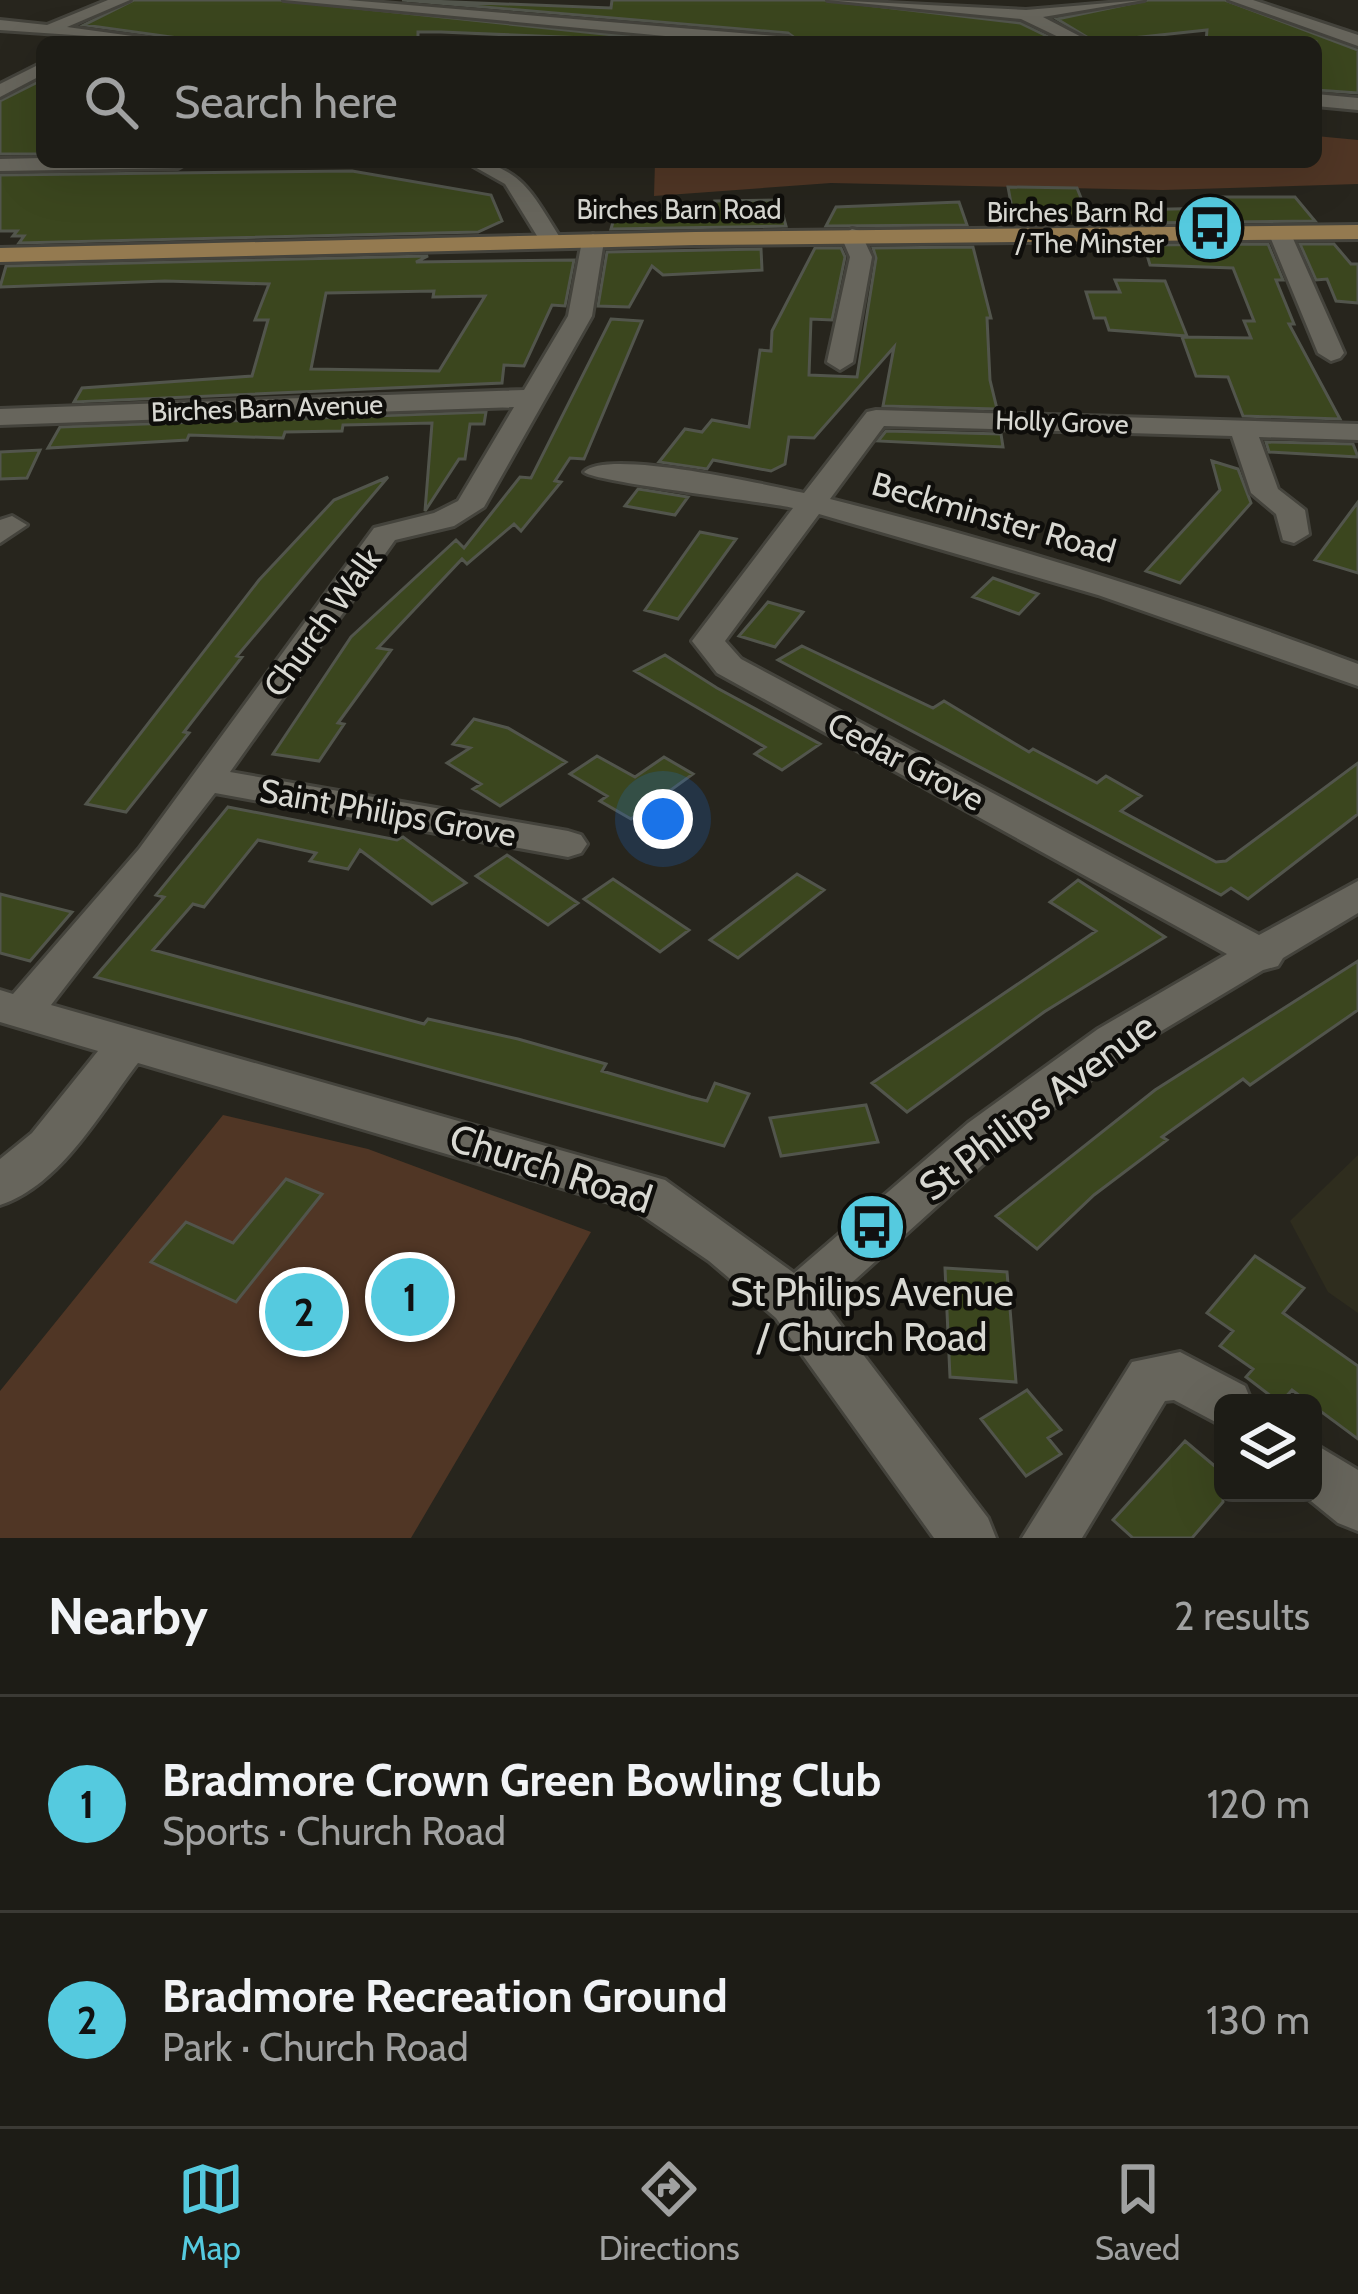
<!DOCTYPE html>
<html lang="en">
<head>
<meta charset="utf-8">
<style>
  :root { --surface:#1d1c16; --page:#25251f; --text:#f1f3f6; --muted:#a0a1a1; --line:#3b3a35; --accent:#55cadf }
  body { margin:0; font-family:Cabin,sans-serif; background:var(--page); color:var(--text) }
  .controls { position:absolute; right:36px; bottom:36px; display:grid; overflow:hidden; border-radius:18px; box-shadow:0 12px 48px #0002 }
  .controls button { width:108px; height:108px; display:grid; place-items:center; padding:0; border:0; border-bottom:3px solid var(--line); background:var(--surface); color:var(--text); font:60px sans-serif }
  .you { position:absolute; left:663px; top:819px; width:42px; height:42px; margin:-30px; border:9px solid #fff; border-radius:50%; background:#1a73e8; box-shadow:0 0 0 18px #1a73e833 }
  .badge { display:grid; place-items:center; width:78px; height:78px; border-radius:50%; background:var(--accent); color:#111; font-size:39px; font-weight:700 }
  .pin { position:absolute; translate:-50% -50%; border:6px solid #fff; box-shadow:0 3px 12px #0006 }
  .list { margin:0; padding:0; list-style:none }
  h2 { display:flex; justify-content:space-between; align-items:center; height:156px; margin:0; padding:0 48px; font-size:51px }
  h2 small { font-size:39px; font-weight:400; color:var(--muted) }
  .list li { display:grid; grid-template-columns:78px 1fr auto; gap:36px; align-items:center; box-sizing:border-box; height:216px; padding:0 48px; border-top:3px solid var(--line) }
  .list b { display:block; font-size:45px; white-space:nowrap }
  .list p { margin:0; font-size:39px; white-space:nowrap; color:var(--muted) }
  .list em { font-size:39px; font-style:normal; color:var(--muted) }
  .icon { flex:none; width:66px; height:66px; fill:none; stroke:currentColor; stroke-width:2; stroke-linecap:round; stroke-linejoin:round }
  .map { position:relative; flex:none; width:1358px; height:1538px; overflow:hidden }
  .search { position:absolute; background:var(--surface); box-shadow:0 12px 48px #0002; left:36px; right:36px; top:36px; height:132px; display:flex; align-items:center; gap:30px; box-sizing:border-box; padding:0 42px; border-radius:18px; color:var(--muted); font-size:45px }
  .sheet { height:588px; background:var(--surface) }
  nav { display:flex; justify-content:space-around; align-items:center; box-sizing:border-box; height:168px; border-top:3px solid var(--line); background:var(--surface); font-size:33px; color:var(--muted) }
  nav a { display:grid; justify-items:center; gap:6px }
  nav .on { color:var(--accent) }
  .map>svg:first-child { display:block }
  .built { fill:#2f2d1e }
  .green { fill:#503625 }
  .building { fill:#3b461e; stroke:#52554c; stroke-width:3; fill-rule:evenodd }
  .lines { fill:none; stroke-linecap:round; stroke-linejoin:round }
  .minor-casing { stroke:#44433c; stroke-width:6 }
  .major-casing { stroke:#44433c; stroke-width:6 }
  .minor { fill:#67655c; fill-rule:evenodd }
  .major { fill:#947a50; fill-rule:evenodd }
  .labels { text-anchor:middle; dominant-baseline:central; stroke-width:9; stroke-linejoin:round; paint-order:stroke }
  .far-street-label { font-size:27px; fill:#d8d8d2; stroke:#0f0e0b }
  .far-poi-label { font-size:27px; fill:#d8d8d2; stroke:#0f0e0b; text-anchor:end }
  .street-label { font-size:33px; fill:#d8d8d2; stroke:#0f0e0b }
  .near-street-label { font-size:39px; fill:#d8d8d2; stroke:#0f0e0b }
  .near-poi-label { font-size:39px; fill:#d8d8d2; stroke:#0f0e0b }
</style>
</head>
<body>
<div class="map">
<svg width="1358" height="1538" viewBox="0 0 1358 1538">
  <rect width="100%" height="100%" fill="#27251d"/>
  <path class="built" d="M 1358,1155 L 1358,1313 L 1328,1292 L 1290,1221 Z"/>
  <path class="green" d="M 1316,136 L 1358,140 L 1358,184 L 1163,190 L 831,183 L 654,196 L 655,162 L 1316,162 Z
    M 223,1115 L 368,1149 L 591,1232 L 411,1538 L 0,1538 L 0,1391 Z"/>
  <path class="building" d="M 134,0 L 280,0 L 681,42 L 441,32 L 418,32 L 418,42 L 260,42 L 178,38 L 84,25 Z
    M 402,0 L 611,8 L 612,0 L 824,0 L 1020,23 L 1057,41 L 800,42 L 788,33 Z
    M 1148,0 L 1225,0 L 1358,50 L 1358,93 L 1316,90 L 1316,42 L 1206,42 L 1207,30 L 1095,42 L 1057,19 Z
    M 42,80 L 42,154 L 0,154 L 0,101 Z
    M 352,171 L 491,195 L 502,221 L 478,232 L 19,243 L 24,236 L 13,236 L 17,231 L 0,231 L 0,175 Z
    M 1008,187 L 1077,188 L 1089,218 L 1014,219 Z
    M 1221,197 L 1295,197 L 1315,221 L 1137,223 L 1134,210 L 1211,208 L 1208,202 L 1224,202 Z
    M 779,200 L 786,226 L 611,229 L 615,215 L 718,215 L 715,201 Z
    M 959,202 L 967,225 L 826,226 L 836,207 Z
    M 1268,244 L 1283,280 L 1276,280 L 1294,324 L 1289,324 L 1340,419 L 1243,416 L 1228,377 L 1196,376 L 1182,337 L 1251,338 L 1244,321 L 1254,321 L 1233,268 L 1150,265 L 1144,245 Z
    M 1300,244 L 1334,244 L 1351,264 L 1358,264 L 1358,303 L 1336,301 L 1327,279 L 1316,280 Z
    M 973,247 L 991,318 L 987,318 L 990,380 L 997,409 L 883,406 L 894,347 L 814,438 L 789,437 L 785,464 L 771,471 L 713,460 L 707,469 L 659,462 L 685,429 L 702,432 L 712,420 L 749,427 L 760,350 L 771,351 L 772,331 L 815,248 L 841,248 L 845,257 L 832,320 L 811,319 L 809,375 L 857,377 L 876,258 L 873,248 Z
    M 761,249 L 762,270 L 663,275 L 652,266 L 629,307 L 598,306 L 607,252 Z
    M 428,256 L 416,262 L 574,260 L 565,306 L 552,305 L 524,366 L 504,365 L 502,383 L 74,402 L 82,388 L 252,376 L 268,320 L 255,320 L 269,284 L 165,281 L 0,287 L 6,266 ZM 434,291 L 433,297 L 485,296 L 439,371 L 311,369 L 326,293 Z
    M 1115,280 L 1165,281 L 1187,336 L 1109,330 L 1105,318 L 1094,318 L 1086,292 L 1120,292 Z
    M 611,319 L 642,321 L 584,459 L 570,458 L 555,481 L 561,482 L 521,531 L 514,524 L 467,564 L 462,559 L 378,648 L 391,650 L 338,723 L 344,724 L 319,761 L 273,754 L 351,637 L 456,540 L 464,548 L 520,477 L 531,478 Z
    M 486,412 L 484,424 L 470,424 L 465,459 L 459,459 L 425,511 L 432,423 L 343,425 L 342,431 L 285,432 L 283,438 L 189,435 L 187,440 L 48,448 L 60,427 Z
    M 886,431 L 1001,434 L 1003,447 L 878,441 Z
    M 1266,442 L 1353,444 L 1358,457 L 1269,452 Z
    M 40,450 L 27,478 L 0,479 L 0,452 Z
    M 1212,461 L 1238,469 L 1251,503 L 1180,583 L 1146,571 L 1220,490 Z
    M 388,477 L 237,656 L 242,657 L 184,732 L 189,733 L 126,812 L 86,804 L 259,580 L 334,500 Z
    M 638,489 L 645,490 L 688,497 L 675,515 L 625,506 Z
    M 1358,502 L 1358,573 L 1315,560 Z
    M 700,532 L 736,539 L 678,619 L 645,610 Z
    M 993,578 L 1038,594 L 1019,614 L 973,597 Z
    M 768,602 L 803,612 L 775,647 L 739,636 Z
    M 802,646 L 933,708 L 944,701 L 1029,752 L 1033,749 L 1097,783 L 1106,776 L 1141,796 L 1121,811 L 1216,862 L 1226,861 L 1358,763 L 1358,814 L 1248,899 L 1231,888 L 1221,895 L 778,660 Z
    M 665,655 L 717,688 L 820,744 L 782,770 L 755,754 L 765,747 L 635,671 Z
    M 474,719 L 508,728 L 566,762 L 500,806 L 473,789 L 481,784 L 447,763 L 470,748 L 453,744 Z
    M 597,756 L 635,777 L 664,757 L 693,774 L 631,819 L 600,801 L 607,796 L 570,774 Z
    M 228,807 L 397,840 L 403,837 L 466,883 L 432,904 L 360,850 L 348,869 L 310,861 L 316,853 L 258,840 L 204,907 L 193,904 L 153,950 L 424,1024 L 428,1019 L 518,1039 L 606,1064 L 602,1071 L 691,1097 L 707,1101 L 715,1083 L 749,1094 L 724,1146 L 95,977 L 164,897 L 156,895 Z
    M 507,855 L 578,903 L 548,925 L 476,876 Z
    M 797,874 L 824,890 L 738,958 L 710,940 Z
    M 613,879 L 689,930 L 660,952 L 584,899 Z
    M 1078,880 L 1165,937 L 1044,1012 L 907,1112 L 872,1083 L 1096,931 L 1050,902 Z
    M 0,894 L 72,912 L 30,961 L 0,953 Z
    M 1358,961 L 1358,1010 L 1250,1085 L 1243,1079 L 1162,1137 L 1167,1140 L 1094,1195 L 1037,1249 L 996,1216 L 1155,1090 Z
    M 866,1105 L 878,1142 L 781,1156 L 770,1118 Z
    M 286,1179 L 322,1194 L 236,1302 L 151,1262 L 186,1222 L 233,1243 Z
    M 1255,1256 L 1304,1288 L 1283,1313 L 1358,1366 L 1358,1439 L 1292,1390 L 1280,1403 L 1246,1377 L 1253,1369 L 1220,1346 L 1233,1331 L 1207,1313 Z
    M 945,1268 L 1007,1272 L 1016,1382 L 950,1377 Z
    M 1027,1390 L 1061,1430 L 1048,1438 L 1061,1454 L 1026,1476 L 981,1419 Z
    M 1185,1441 L 1223,1473 L 1223,1502 L 1192,1538 L 1133,1538 L 1113,1520 Z"/>
  <g class="lines">
    <g class="minor-casing">
      <path id="minor" d="M 108,0 L 130,0 L 67,27 L 176,42 L 0,30 L 0,20 L 47,25 Z
        M 284,0 L 348,0 L 788,37 L 796,42 L 729,42 Z
        M 828,0 L 1026,10 L 1144,0 L 1043,17 L 1091,42 L 1069,42 L 1021,19 Z
        M 1229,0 L 1253,0 L 1358,35 L 1358,46 Z
        M 42,63 L 42,75 L 0,97 L 0,84 Z
        M 1316,94 L 1358,98 L 1358,110 L 1316,106 Z
        M 42,158 L 42,162 L 188,162 L 178,168 L 0,171 L 0,159 Z
        M 466,162 C 520,162 534,197 561,239 L 558,244 L 542,244 L 505,184 Z
        M 852,229 L 860,231 L 872,257 L 853,362 L 840,370 L 827,362 L 850,257 L 841,236 Z
        M 1272,229 L 1291,234 L 1344,353 L 1340,358 L 1331,361 L 1318,353 L 1269,234 Z
        M 593,234 L 604,241 L 592,316 L 484,507 L 454,526 L 395,540 L 230,772 L 568,831 L 581,835 L 587,844 L 581,853 L 568,857 L 215,793 L 51,1005 L 665,1180 L 794,1273 L 968,1123 L 1098,1029 L 1227,954 L 717,673 L 692,641 L 793,508 C 761,501 594,482 584,472 C 607,448 767,485 804,493 L 867,412 L 876,410 L 1358,424 L 1358,440 L 1259,437 L 1278,489 L 1305,510 L 1309,534 L 1294,543 L 1283,540 L 1276,514 L 1251,493 L 1232,436 L 884,426 L 830,499 C 1009,544 1185,599 1358,664 L 1358,686 L 1098,595 L 819,514 L 725,641 L 741,659 L 1259,935 L 1358,881 L 1358,913 L 1283,958 L 1278,966 L 1263,970 L 1128,1051 L 1000,1149 L 826,1306 L 988,1518 L 996,1538 L 934,1538 L 776,1318 L 709,1261 L 633,1209 L 138,1063 C 101,1111 61,1185 0,1205 L 0,1159 L 32,1133 L 98,1051 L 0,1022 L 0,990 L 13,994 L 139,849 L 374,528 L 434,513 L 458,501 L 514,407 L 0,425 L 0,409 L 524,390 L 568,316 L 582,241 Z
        M 12,516 L 27,525 L 0,543 L 0,520 Z
        M 1180,1352 L 1245,1386 L 1252,1403 L 1223,1403 L 1223,1426 L 1174,1400 L 1165,1401 L 1082,1538 L 1022,1538 L 1132,1362 Z
        M 1313,1443 L 1358,1470 L 1358,1531 L 1338,1523 L 1301,1493 L 1313,1493 Z"/>
    </g>
    <g class="major-casing">
      <path id="major" d="M 1358,225 L 1358,239 L 695,245 L 0,262 L 0,248 L 695,232 Z"/>
    </g>
    <use href="#minor" class="minor"/>
    <use href="#major" class="major"/>
  </g>
  <defs>
    <g id="bus-disc" transform="scale(3.45)"><circle r="9.5" fill="#55cadf" stroke="#0f0e0b"/><path d="M-5-6H5V4H4V6H2V4H-2V6H-4V4H-5ZM-3.5-4V0h7V-4ZM-3.5 1.2v1.5H-2V1.2ZM2 1.2v1.5H3.5V1.2Z" fill="#111"/></g>
  </defs>
  <g fill-rule="evenodd">
    <use href="#bus-disc" x="1210" y="228"/>
    <use href="#bus-disc" x="872" y="1227"/>
  </g>
  <g class="labels">
    <g class="far-street-label">
      <text x="679" y="209">Birches Barn Road</text>
      <text transform="translate(267 408) rotate(-2)">Birches Barn Avenue</text>
      <text transform="translate(1062 422) rotate(2)">Holly Grove</text>
    </g>
    <g class="far-poi-label">
      <text x="1164" y="212">Birches Barn Rd<tspan x="1164" dy="31">/ The Minster</tspan></text>
    </g>
    <g class="street-label">
      <text transform="translate(994 517) rotate(16)">Beckminster Road</text>
      <text transform="translate(322 622) rotate(-54)">Church Walk</text>
      <text transform="translate(906 761) rotate(28)">Cedar Grove</text>
      <text transform="translate(388 812) rotate(10)">Saint Philips Grove</text>
    </g>
    <g class="near-street-label">
      <text transform="translate(1037 1106) rotate(-37)">St Philips Avenue</text>
      <text transform="translate(551 1168) rotate(18)">Church Road</text>
    </g>
    <g class="near-poi-label">
      <text x="872" y="1292">St Philips Avenue<tspan x="872" dy="45">/ Church Road</tspan></text>
    </g>
  </g>
</svg>
<div class="controls">
<button><svg class="icon" aria-label="layers" viewBox="0 0 24 24"><path d="M12 4l9 5-9 5-9-5zM3 14l9 5 9-5"/></svg></button>
</div>
<div class="you"></div>
<div class="pin badge" style="left:410px;top:1297px">1</div>
<div class="pin badge" style="left:304px;top:1312px">2</div>
<div class="search"><svg class="icon" aria-label="search" viewBox="0 0 24 24"><circle cx="10" cy="10" r="6"/><path d="M15 15l6 6"/></svg>Search here</div>
</div>
<section class="sheet">
<h2>Nearby<small>2 results</small></h2>
<ul class="list">
<li><span class="badge">1</span><div><b>Bradmore Crown Green Bowling Club</b><p>Sports · Church Road</p></div><em>120 m</em></li>
<li><span class="badge">2</span><div><b>Bradmore Recreation Ground</b><p>Park · Church Road</p></div><em>130 m</em></li>
</ul>
</section>
<nav>
<a class="on"><svg class="icon" aria-label="map" viewBox="0 0 24 24"><path d="M3 6l6-2 6 2 6-2v14l-6 2-6-2-6 2zM9 4v14M15 6v14"/></svg>Map</a>
<a><svg class="icon" aria-label="directions" viewBox="0 0 24 24"><path d="M12 3l9 9-9 9-9-9zM9 14v-3h6M13 9l2 2-2 2"/></svg>Directions</a>
<a><svg class="icon" aria-label="saved" viewBox="0 0 24 24"><path d="M7 4h10v16l-5-4-5 4z"/></svg>Saved</a>
</nav>
</body>
</html>
